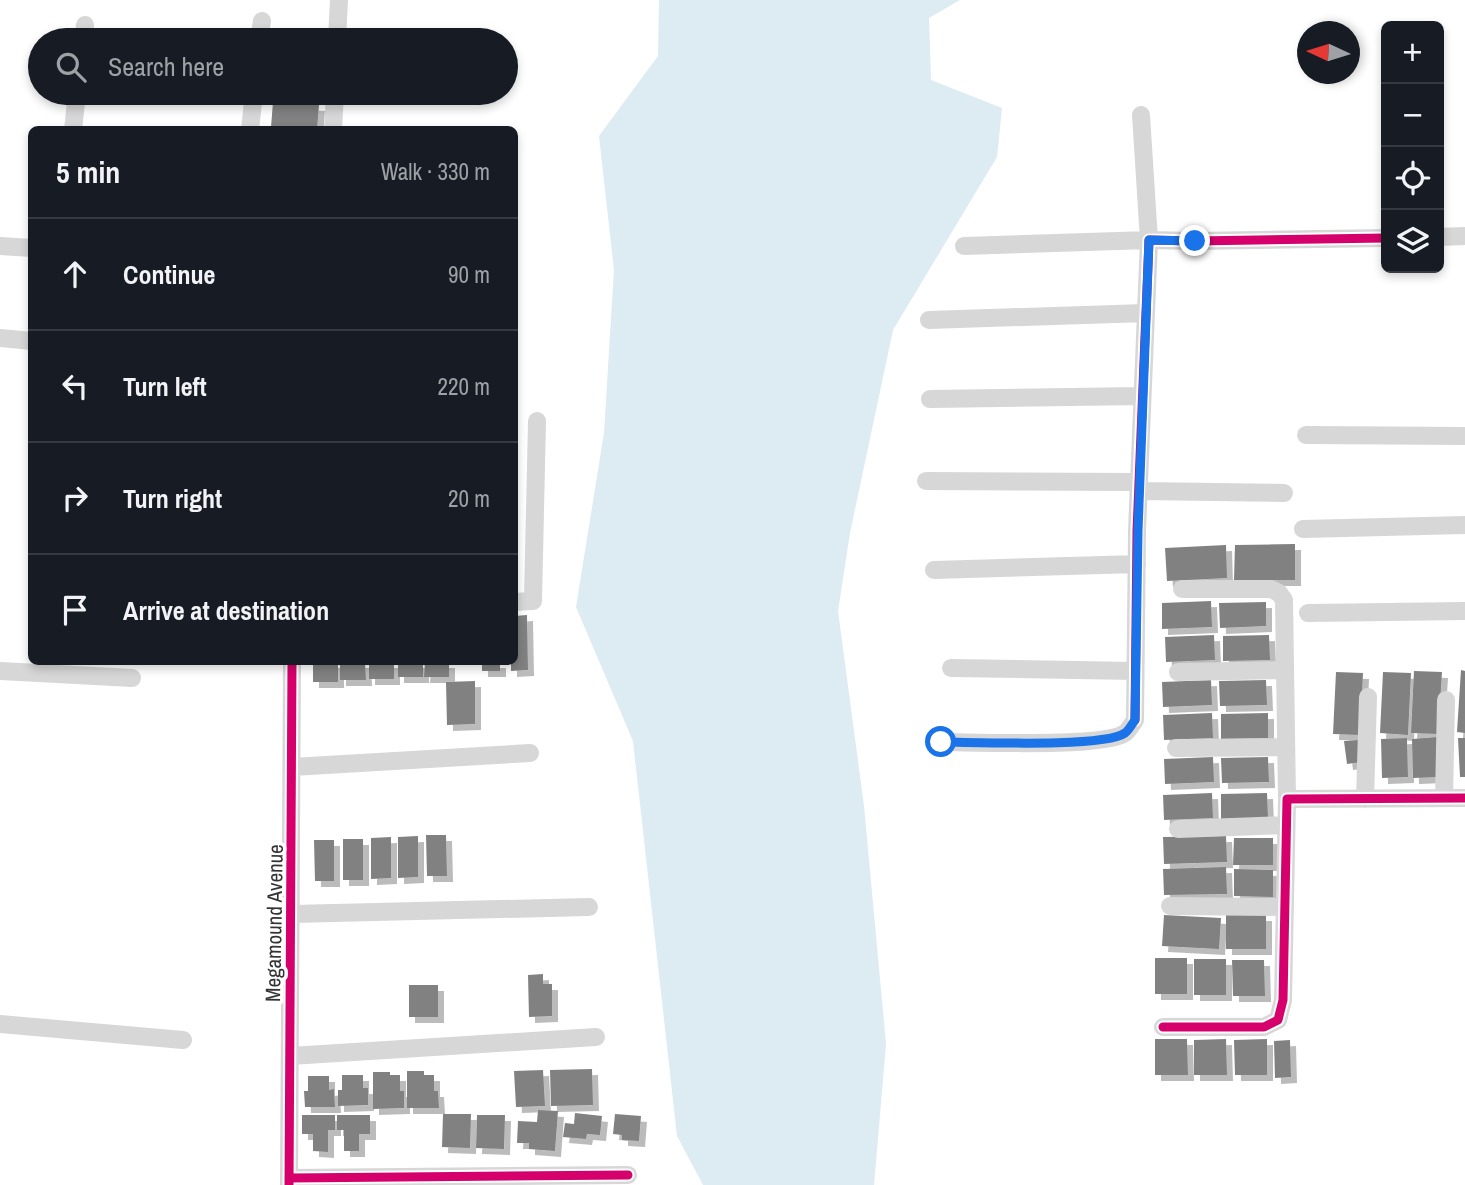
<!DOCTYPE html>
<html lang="en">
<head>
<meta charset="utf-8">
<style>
  :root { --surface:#171b24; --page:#242831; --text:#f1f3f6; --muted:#9ea1a6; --line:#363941 }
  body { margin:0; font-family:"Archivo Narrow",sans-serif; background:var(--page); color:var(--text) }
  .controls { position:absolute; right:21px; top:21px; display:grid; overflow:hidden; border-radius:10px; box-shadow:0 4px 10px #0003 }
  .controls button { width:63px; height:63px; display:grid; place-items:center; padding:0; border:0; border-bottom:2px solid var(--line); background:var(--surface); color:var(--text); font:35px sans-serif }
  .compass { position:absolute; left:1297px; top:21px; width:63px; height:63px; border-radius:50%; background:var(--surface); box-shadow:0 4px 10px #0003; rotate:274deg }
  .stop { position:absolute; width:21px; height:21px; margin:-16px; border:5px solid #1a73e8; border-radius:50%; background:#fff }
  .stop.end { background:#1a73e8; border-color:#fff; box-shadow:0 2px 7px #0008 }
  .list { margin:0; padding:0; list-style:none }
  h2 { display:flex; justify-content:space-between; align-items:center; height:91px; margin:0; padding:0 28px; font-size:30px }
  h2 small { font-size:23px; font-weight:400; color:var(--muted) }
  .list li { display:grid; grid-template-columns:46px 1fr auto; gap:21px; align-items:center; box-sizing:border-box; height:112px; padding:0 28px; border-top:2px solid var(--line) }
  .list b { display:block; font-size:26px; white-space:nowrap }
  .list em { font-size:23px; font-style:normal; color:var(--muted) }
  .icon { flex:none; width:38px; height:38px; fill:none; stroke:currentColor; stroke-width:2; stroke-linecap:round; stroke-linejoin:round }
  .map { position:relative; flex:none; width:1465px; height:1185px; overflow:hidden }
  .search { position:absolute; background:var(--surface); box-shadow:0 4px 10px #0003; left:28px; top:28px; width:490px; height:77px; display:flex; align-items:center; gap:18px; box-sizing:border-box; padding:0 24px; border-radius:38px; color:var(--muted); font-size:26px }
  .panel { position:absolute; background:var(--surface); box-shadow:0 4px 10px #0003; left:28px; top:126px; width:490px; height:539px; border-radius:10px }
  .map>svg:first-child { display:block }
  .water { fill:#ddebf3 }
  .building { fill:#818181; filter:url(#shadow) }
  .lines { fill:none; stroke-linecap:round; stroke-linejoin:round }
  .minor { stroke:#d7d7d7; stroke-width:18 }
  .cycleway-casing { stroke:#fff; stroke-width:13 }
  .cycleway { stroke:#d6006c; stroke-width:9 }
  .route { stroke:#1a73e8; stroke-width:9 }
  .labels { text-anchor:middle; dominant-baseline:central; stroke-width:7; stroke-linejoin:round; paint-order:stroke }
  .street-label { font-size:21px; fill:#333; stroke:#fff }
</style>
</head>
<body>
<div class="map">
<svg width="1465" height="1185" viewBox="0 0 1465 1185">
  <defs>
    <filter id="shadow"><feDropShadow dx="6" dy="6" stdDeviation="0" flood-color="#0004"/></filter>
  </defs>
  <rect width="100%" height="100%" fill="#fff"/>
  <path class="water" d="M 659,0 L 960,0 L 929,18 L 931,80 L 1002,108 L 997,157 L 893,330 L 850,533 L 838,611 L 864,806 L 886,1044 L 874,1185 L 703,1185 L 677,1136 L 633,741 L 576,607 L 604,433 L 614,270 L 599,136 L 658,56 Z"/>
  <path class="building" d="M 273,102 L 319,105 L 317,130 L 271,127 Z
    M 1295,544 L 1295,580 L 1234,580 L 1235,545 Z
    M 1226,545 L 1227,578 L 1167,581 L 1165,548 Z
    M 1211,601 L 1212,627 L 1162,629 L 1162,603 Z
    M 1266,602 L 1266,626 L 1220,628 L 1219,603 Z
    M 527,615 L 528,670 L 511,671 L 511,662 L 514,662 L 514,616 Z
    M 1214,635 L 1215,660 L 1166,662 L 1165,637 Z
    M 1269,635 L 1270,660 L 1223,661 L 1223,636 Z
    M 313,662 L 338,662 L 338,682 L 313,682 Z
    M 340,662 L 365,662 L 366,680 L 340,680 Z
    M 369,662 L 394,662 L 394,679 L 369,679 Z
    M 398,662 L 423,662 L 423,677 L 398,677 Z
    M 425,662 L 449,662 L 449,677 L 424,677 Z
    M 482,662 L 500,662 L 500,671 L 482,671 Z
    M 1461,670 L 1465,671 L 1465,733 L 1457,732 Z
    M 1414,671 L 1442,672 L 1438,734 L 1411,733 Z
    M 1336,672 L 1363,673 L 1360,735 L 1333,734 Z
    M 1383,672 L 1411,673 L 1408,735 L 1380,733 Z
    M 1211,680 L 1212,705 L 1163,707 L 1162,682 Z
    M 1266,680 L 1267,705 L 1220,706 L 1219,681 Z
    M 475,681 L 475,724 L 447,725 L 446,682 Z
    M 1212,713 L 1213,738 L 1164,740 L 1163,715 Z
    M 1268,713 L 1268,738 L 1221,739 L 1221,714 Z
    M 1438,737 L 1439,777 L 1413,778 L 1412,739 Z
    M 1407,738 L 1408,777 L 1382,778 L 1381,739 Z
    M 1458,738 L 1465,738 L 1465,777 L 1460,777 Z
    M 1358,740 L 1361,762 L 1347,764 L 1344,741 Z
    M 1213,757 L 1214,782 L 1165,784 L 1164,759 Z
    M 1268,757 L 1269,782 L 1222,783 L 1221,758 Z
    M 1212,793 L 1213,818 L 1164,820 L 1163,795 Z
    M 1267,793 L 1268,818 L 1221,819 L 1221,794 Z
    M 426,835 L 446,835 L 447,876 L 427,876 Z
    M 418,836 L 418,877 L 398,878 L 398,837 Z
    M 1226,836 L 1227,862 L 1164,864 L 1163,837 Z
    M 391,837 L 391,878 L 371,879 L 371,838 Z
    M 1234,838 L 1273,838 L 1273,865 L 1233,865 Z
    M 343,839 L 363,839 L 363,880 L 343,880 Z
    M 314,840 L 334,840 L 334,881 L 315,881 Z
    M 1226,867 L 1227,894 L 1164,895 L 1163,869 Z
    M 1234,869 L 1273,870 L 1273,897 L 1234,896 Z
    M 1164,915 L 1221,918 L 1219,949 L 1162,946 Z
    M 1226,915 L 1266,915 L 1266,949 L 1226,949 Z
    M 1155,958 L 1187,958 L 1187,994 L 1155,994 Z
    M 1194,959 L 1226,959 L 1226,995 L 1194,995 Z
    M 1232,960 L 1264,960 L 1265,996 L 1233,996 Z
    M 543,974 L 543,984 L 552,984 L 552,1016 L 529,1017 L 528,975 Z
    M 409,985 L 438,985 L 438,1017 L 409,1017 Z
    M 1155,1039 L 1187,1039 L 1188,1075 L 1155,1075 Z
    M 1226,1039 L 1227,1075 L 1194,1075 L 1194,1040 Z
    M 1267,1039 L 1267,1075 L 1235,1075 L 1234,1040 Z
    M 1290,1040 L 1291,1077 L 1275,1078 L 1274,1041 Z
    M 592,1069 L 593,1105 L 551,1106 L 550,1070 Z
    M 543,1070 L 545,1106 L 516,1107 L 514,1071 Z
    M 407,1071 L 424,1071 L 424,1075 L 434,1075 L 434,1091 L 438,1091 L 439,1108 L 407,1108 Z
    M 373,1072 L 390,1072 L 390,1075 L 400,1075 L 400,1091 L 404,1091 L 404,1108 L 373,1109 Z
    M 342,1075 L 363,1075 L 363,1088 L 368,1088 L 368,1105 L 338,1106 L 338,1090 L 342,1090 Z
    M 308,1076 L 329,1076 L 329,1090 L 334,1089 L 335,1107 L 305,1107 L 304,1091 L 308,1091 Z
    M 538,1110 L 558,1111 L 555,1151 L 529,1149 L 529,1143 L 517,1143 L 518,1121 L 537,1122 Z
    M 575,1113 L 602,1116 L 600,1135 L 587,1134 L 586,1139 L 563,1137 L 565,1123 L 574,1124 Z
    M 443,1114 L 471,1114 L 470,1148 L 442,1147 Z
    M 615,1114 L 641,1116 L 639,1141 L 622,1140 L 622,1135 L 613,1134 Z
    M 302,1115 L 335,1115 L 335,1130 L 328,1130 L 328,1152 L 313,1151 L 313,1134 L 302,1134 Z
    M 337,1115 L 370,1115 L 370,1134 L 359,1134 L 359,1151 L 344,1151 L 344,1130 L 337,1130 Z
    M 477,1115 L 505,1115 L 504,1149 L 476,1148 Z"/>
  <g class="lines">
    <path class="minor" d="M 83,40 L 85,25
      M 259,40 L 262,21
      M 337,40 L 339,0
      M 73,130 L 77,93
      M 250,130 L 254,93
      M 333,130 L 335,93
      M 1439,237 L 1465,236
      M 0,246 L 32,248
      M 964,246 L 1149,240 L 1141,115
      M 929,320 L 1145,313
      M 0,338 L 32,341
      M 930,399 L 1142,396
      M 1306,435 L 1465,436
      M 926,481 L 1139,482
      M 1139,491 L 1284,493
      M 1303,529 L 1465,525
      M 934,570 L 1137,564
      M 1182,589 L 1271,589 L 1279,593 L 1284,600 L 1287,799
      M 514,602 L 533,601 L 537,421
      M 1308,613 L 1465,611
      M 951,668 L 1135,671
      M 0,671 L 132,678
      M 1178,672 L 1285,670
      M 941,742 C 972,742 1105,748 1125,733 C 1129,730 1132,724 1135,720 L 1137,531 L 1149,240 L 1195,241 L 1386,238
      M 1176,748 L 1286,747
      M 292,767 L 530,753
      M 1444,798 L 1446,700
      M 1365,799 L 1368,697
      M 1178,829 L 1286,825
      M 1170,906 L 1285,907
      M 292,914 L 589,907
      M 0,1024 L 183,1040
      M 1163,1027 L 1264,1027 L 1278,1020 L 1283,1000 L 1287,799 L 1465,798
      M 290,1056 L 596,1037
      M 289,1178 L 628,1175
      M 289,1185 L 292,662"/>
    <g class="cycleway-casing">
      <path id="cycleway" d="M 1135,720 L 1137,531 L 1149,240 L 1195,241 L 1386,238
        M 1163,1027 L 1264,1027 L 1278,1020 L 1283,1000 L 1287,799 L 1465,798
        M 289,1178 L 628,1175
        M 289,1185 L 292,662"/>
    </g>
    <use href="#cycleway" class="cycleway"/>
  </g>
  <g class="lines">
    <path class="route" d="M 941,742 C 973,742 1104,748 1125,733 C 1129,730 1132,724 1135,720 L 1138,531 L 1149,240 L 1195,241"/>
  </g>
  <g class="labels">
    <g class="street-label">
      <text transform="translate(274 923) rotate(-89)">Megamound Avenue</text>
    </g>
  </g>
</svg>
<div class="controls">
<button>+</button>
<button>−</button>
<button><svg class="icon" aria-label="locate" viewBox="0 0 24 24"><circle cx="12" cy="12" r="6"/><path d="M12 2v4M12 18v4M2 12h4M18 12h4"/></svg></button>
<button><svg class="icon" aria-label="layers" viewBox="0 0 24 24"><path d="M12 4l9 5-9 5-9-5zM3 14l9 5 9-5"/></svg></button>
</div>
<svg class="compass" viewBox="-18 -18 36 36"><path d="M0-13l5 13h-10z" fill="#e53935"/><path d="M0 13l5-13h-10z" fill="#9ea1a6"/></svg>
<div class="stop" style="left:941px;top:742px"></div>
<div class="stop end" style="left:1195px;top:241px"></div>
<div class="search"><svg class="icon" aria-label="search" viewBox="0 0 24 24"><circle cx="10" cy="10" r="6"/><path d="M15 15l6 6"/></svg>Search here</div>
<section class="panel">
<h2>5 min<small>Walk · 330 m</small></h2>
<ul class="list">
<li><svg class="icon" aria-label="ahead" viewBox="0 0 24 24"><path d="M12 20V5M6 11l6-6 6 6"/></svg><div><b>Continue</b></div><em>90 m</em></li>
<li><svg class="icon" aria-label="left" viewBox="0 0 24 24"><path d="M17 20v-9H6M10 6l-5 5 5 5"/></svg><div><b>Turn left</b></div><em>220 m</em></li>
<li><svg class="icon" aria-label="right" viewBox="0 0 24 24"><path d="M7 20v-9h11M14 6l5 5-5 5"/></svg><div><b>Turn right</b></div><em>20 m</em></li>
<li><svg class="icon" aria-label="arrive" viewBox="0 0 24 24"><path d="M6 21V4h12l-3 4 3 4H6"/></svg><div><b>Arrive at destination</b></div></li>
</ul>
</section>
</div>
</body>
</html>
